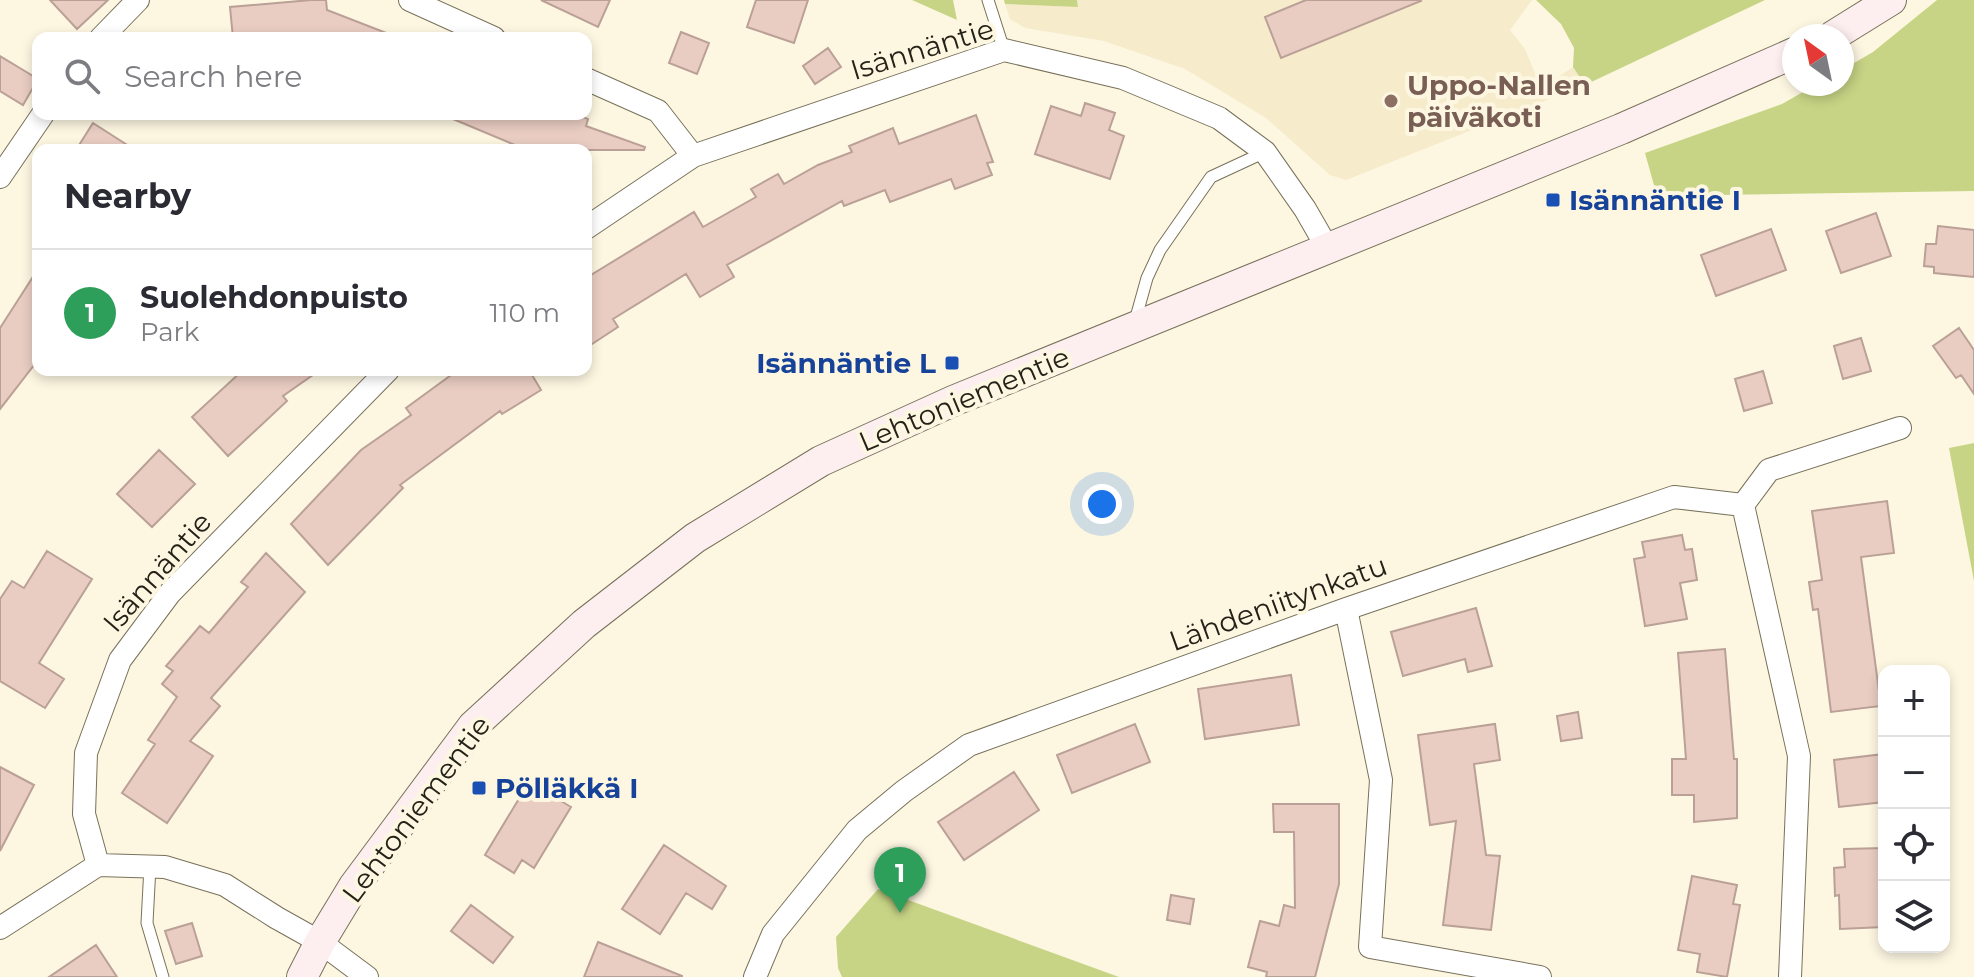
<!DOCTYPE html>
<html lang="en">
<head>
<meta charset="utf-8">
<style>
  :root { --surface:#fff; --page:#f2f2f3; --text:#2b2b33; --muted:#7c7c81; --line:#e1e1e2; --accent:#b45309 }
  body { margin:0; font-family:Montserrat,sans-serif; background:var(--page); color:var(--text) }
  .controls { position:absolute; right:24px; bottom:24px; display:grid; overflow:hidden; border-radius:16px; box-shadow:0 4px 12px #0003 }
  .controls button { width:72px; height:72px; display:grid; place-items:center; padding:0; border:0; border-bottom:2px solid var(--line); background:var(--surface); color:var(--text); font:40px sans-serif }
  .compass { position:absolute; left:1782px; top:24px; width:72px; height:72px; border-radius:50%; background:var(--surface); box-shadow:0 4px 12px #0003; rotate:327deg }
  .you { position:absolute; left:1102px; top:504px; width:28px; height:28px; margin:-20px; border:6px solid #fff; border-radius:50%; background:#1a73e8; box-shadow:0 0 0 12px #1a73e833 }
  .badge { display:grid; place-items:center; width:52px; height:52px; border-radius:50%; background:var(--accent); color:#fff; font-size:26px; font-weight:700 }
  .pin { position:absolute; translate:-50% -66px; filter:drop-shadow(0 2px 4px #0008) }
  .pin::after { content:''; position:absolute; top:42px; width:28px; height:24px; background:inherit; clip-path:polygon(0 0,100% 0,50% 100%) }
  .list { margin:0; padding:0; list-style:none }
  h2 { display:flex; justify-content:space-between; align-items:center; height:104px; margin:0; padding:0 32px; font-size:34px }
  h2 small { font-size:26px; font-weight:400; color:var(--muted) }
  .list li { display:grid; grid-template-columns:52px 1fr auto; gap:24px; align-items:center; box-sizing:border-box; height:128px; padding:0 32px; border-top:2px solid var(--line) }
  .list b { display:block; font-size:30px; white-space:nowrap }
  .list p { margin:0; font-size:26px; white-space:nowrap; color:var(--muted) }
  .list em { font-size:26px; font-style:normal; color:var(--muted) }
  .icon { flex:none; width:44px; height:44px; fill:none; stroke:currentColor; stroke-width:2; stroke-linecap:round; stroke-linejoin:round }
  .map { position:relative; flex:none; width:1974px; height:977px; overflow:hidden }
  .search { position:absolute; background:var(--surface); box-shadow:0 4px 12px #0003; left:32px; top:32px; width:560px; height:88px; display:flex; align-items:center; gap:20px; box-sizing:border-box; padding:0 28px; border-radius:16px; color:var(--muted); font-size:30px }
  .panel { position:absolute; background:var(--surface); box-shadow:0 4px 12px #0003; left:32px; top:144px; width:560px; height:232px; border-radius:16px }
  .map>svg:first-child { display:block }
  .built { fill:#f6ebca }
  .green { fill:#c7d485 }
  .building { fill:#e9cdc3; stroke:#baa096; stroke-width:2 }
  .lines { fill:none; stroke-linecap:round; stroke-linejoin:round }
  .lane-casing { stroke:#78715a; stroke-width:13 }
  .street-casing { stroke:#78715a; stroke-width:24 }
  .secondary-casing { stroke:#78715a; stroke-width:32 }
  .lane { stroke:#fff; stroke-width:11 }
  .street { stroke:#fff; stroke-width:22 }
  .secondary { stroke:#fdeef0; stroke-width:30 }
  .education-dot { fill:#8d6e63; stroke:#fdf7e2; stroke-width:3 }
  .transit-dot { fill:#1a4fb4; stroke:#fdf7e2; stroke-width:3 }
  .labels { text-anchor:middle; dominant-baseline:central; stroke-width:8; stroke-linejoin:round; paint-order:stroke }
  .street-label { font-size:28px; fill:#242118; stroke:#fdf7e2 }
  .education-label { font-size:28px; font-weight:bold; fill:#785e54; stroke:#fdf7e2; text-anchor:start }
  .transit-label { font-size:28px; font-weight:bold; fill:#164399; stroke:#fdf7e2; text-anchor:start }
</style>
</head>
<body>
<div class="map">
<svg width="1974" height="977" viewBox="0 0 1974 977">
  <rect width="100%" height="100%" fill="#fdf7e2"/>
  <path class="built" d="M 1077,0 L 1532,0 L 1510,30 L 1525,49 L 1537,78 L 1558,77 L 1573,67 L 1585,85 L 1346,180 L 1330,175 L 1266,118 L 1185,69 L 1104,41 L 1025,28 L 1010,19 L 1005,4 L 1078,7 Z"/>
  <path class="green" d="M 912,0 L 953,0 L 957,20 Z
    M 1004,0 L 1077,0 L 1078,7 L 1005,4 Z
    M 1536,0 L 1765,0 L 1585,85 L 1573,67 L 1574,48 L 1561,24 Z
    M 1937,0 L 1974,0 L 1974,191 L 1657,196 L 1645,153 L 1782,104 L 1817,84 L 1842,84 L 1842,70 L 1873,52 Z
    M 1974,443 L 1974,581 L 1949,448 Z
    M 878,889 L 1119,977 L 842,977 L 838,968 L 836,937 Z"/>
  <path class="building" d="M 50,0 L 108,0 L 77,29 Z
    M 311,0 L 326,0 L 327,10 L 394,36 L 394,38 L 233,38 L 230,7 Z
    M 541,0 L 610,0 L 598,27 Z
    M 756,0 L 808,0 L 794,43 L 747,27 Z
    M 1306,0 L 1420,0 L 1421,1 L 1281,58 L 1265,17 Z
    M 681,32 L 709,43 L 697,74 L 669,63 Z
    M 828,48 L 841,67 L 815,84 L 803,66 Z
    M 0,56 L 38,79 L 23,105 L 0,91 Z
    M 1085,103 L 1115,113 L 1109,130 L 1124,136 L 1110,179 L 1035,154 L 1051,106 L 1081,116 Z
    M 441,114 L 576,114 L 588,119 L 586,126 L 645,147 L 644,150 L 527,150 Z
    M 976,115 L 993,162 L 987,163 L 992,175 L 955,189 L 951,179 L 890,202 L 885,190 L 844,206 L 842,201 L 727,265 L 734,277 L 700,297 L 686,274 L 613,319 L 618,327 L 586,348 L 586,278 L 694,212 L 703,227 L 756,197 L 751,189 L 778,174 L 784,184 L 818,165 L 852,152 L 849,146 L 893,128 L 899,144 Z
    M 93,123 L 135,150 L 76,150 Z
    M 1876,213 L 1891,256 L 1841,273 L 1826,231 Z
    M 1938,226 L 1974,230 L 1974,277 L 1934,273 L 1934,267 L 1924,266 L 1926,244 L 1936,244 Z
    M 1771,229 L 1786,270 L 1716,296 L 1701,255 Z
    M 38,269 L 38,360 L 0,409 L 0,328 Z
    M 1959,328 L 1974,350 L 1974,394 L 1961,375 L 1956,378 L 1933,346 Z
    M 1861,338 L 1871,371 L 1843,379 L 1834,346 Z
    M 243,370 L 320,370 L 283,396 L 287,401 L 228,456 L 192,417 Z
    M 458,370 L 529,370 L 541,390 L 502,414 L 500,411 L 400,485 L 403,488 L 328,565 L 291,524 L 361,450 L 411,415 L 406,408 Z
    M 1763,371 L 1772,403 L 1744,411 L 1735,379 Z
    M 159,450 L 195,484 L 152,527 L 117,494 Z
    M 1887,501 L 1894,553 L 1861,557 L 1881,706 L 1831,712 L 1818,609 L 1813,610 L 1809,582 L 1822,580 L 1812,511 Z
    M 1682,535 L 1685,550 L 1692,549 L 1697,580 L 1680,583 L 1687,619 L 1645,626 L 1634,559 L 1645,557 L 1642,542 Z
    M 47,551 L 92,579 L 39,663 L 64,679 L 45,708 L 0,681 L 0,599 L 12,581 L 24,588 Z
    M 266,553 L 305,592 L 211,698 L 220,706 L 190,741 L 213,756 L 167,823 L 122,793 L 155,744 L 148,740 L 177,697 L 162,684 L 173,671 L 166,666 L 200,626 L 209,633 L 248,587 L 241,582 Z
    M 1476,608 L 1492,666 L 1468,672 L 1465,659 L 1403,676 L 1391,632 Z
    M 1725,649 L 1734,759 L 1737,759 L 1737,818 L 1694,822 L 1694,795 L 1672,795 L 1672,759 L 1686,759 L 1678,653 Z
    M 1291,675 L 1299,725 L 1205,739 L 1198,689 Z
    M 1578,712 L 1582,738 L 1561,741 L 1557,716 Z
    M 1135,724 L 1150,762 L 1072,793 L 1057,755 Z
    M 1495,724 L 1500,760 L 1474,764 L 1486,855 L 1500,856 L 1491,930 L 1443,925 L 1456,821 L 1430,825 L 1418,735 Z
    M 1884,754 L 1884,802 L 1839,807 L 1834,760 Z
    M 0,767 L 34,785 L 0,851 Z
    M 1014,772 L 1039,810 L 964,860 L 938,822 Z
    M 529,782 L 571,807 L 534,868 L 522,860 L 514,873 L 485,855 Z
    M 1273,804 L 1339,804 L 1339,884 L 1315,977 L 1266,977 L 1267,972 L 1248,967 L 1260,921 L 1279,926 L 1284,905 L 1295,908 L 1294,832 L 1274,832 Z
    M 664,845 L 726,886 L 712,909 L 686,893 L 660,934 L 622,909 Z
    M 1884,848 L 1884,927 L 1840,929 L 1839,895 L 1835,896 L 1834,868 L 1845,867 L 1844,849 Z
    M 1692,876 L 1737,885 L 1733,904 L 1740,905 L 1727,977 L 1697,972 L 1700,954 L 1678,950 Z
    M 1171,895 L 1194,899 L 1190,924 L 1167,920 Z
    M 471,905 L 513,937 L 493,963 L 451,931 Z
    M 192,923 L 202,956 L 176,964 L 165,931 Z
    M 598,942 L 682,976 L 682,977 L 584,977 Z
    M 96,945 L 117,977 L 49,977 Z"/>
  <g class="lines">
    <g class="lane-casing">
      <path id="lane" d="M 988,0 L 1004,50
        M 1135,321 L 1147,278 L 1160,250 L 1211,177 L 1265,152
        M 150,866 L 147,923 L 163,977"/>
    </g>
    <g class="street-casing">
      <path id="street" d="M 410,0 L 494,38
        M 101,38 L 138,0
        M 586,79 L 658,111 L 693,156
        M 0,177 L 43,114
        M 586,228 L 693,156 L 1004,50 L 1123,78 L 1219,118 L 1265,152 L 1305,209 L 1328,249
        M 1743,505 L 1799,756 L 1790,977
        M 1346,609 L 1381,780 L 1370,947 L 1540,977
        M 98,865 L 84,814 L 86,753 L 120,660 L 170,593 L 388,370
        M 0,928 L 98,865 L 165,867 L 225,885 L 277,918 L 320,942 L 367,977
        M 755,977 L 773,934 L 857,830 L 904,791 L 969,745 L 1346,609 L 1674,497 L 1743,505 L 1769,470 L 1900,428"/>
    </g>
    <g class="secondary-casing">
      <path id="secondary" d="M 1833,36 L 1891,0
        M 302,977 L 320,942 L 354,886 L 473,726 L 584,624 L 695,538 L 821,461 L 953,401 L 1621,129 L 1794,53"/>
    </g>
    <use href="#lane" class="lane"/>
    <use href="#street" class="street"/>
    <use href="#secondary" class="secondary"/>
  </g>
  <circle class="education-dot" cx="1391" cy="101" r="8"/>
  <g class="transit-dot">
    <rect x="1545" y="192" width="16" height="16" rx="4"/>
    <rect x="944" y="355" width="16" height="16" rx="4"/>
    <rect x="471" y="780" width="16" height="16" rx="4"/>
  </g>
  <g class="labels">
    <g class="street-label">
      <text transform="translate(922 49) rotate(-17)">Isännäntie</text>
      <text transform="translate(964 399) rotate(-23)">Lehtoniementie</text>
      <text transform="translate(157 572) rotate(-49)">Isännäntie</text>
      <text transform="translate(1278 603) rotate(-20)">Lähdeniitynkatu</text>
      <text transform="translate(416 809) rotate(-53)">Lehtoniementie</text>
    </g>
    <g class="education-label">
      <text x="1407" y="85">Uppo-Nallen<tspan x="1407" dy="32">päiväkoti</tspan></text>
    </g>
    <g class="transit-label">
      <text x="1569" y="200">Isännäntie I</text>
      <text x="936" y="363" text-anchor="end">Isännäntie L</text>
      <text x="495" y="788">Pölläkkä I</text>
    </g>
  </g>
</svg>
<div class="controls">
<button>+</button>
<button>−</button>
<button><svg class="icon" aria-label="locate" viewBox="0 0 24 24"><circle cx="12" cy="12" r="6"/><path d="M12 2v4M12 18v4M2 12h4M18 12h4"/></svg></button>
<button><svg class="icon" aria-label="layers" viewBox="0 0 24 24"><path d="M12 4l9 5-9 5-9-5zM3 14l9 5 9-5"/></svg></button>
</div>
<svg class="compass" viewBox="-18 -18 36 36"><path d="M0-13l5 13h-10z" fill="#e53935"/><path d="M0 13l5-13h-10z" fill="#7c7c81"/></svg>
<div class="you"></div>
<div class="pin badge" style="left:900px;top:913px;background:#2e9e5b">1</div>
<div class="search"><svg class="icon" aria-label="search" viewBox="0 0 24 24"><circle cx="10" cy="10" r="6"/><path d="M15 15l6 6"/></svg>Search here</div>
<section class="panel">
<h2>Nearby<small></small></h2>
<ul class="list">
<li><span class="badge" style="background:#2e9e5b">1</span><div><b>Suolehdonpuisto</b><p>Park</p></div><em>110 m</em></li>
</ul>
</section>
</div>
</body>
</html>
